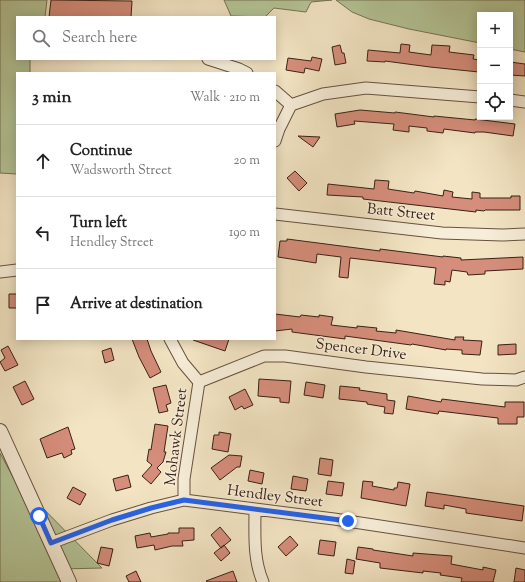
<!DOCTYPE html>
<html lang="en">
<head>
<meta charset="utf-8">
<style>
  :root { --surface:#fff; --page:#f6f6f6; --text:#222; --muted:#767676; --line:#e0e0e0 }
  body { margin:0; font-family:"Sorts Mill Goudy",serif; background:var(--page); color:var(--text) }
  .controls { position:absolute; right:12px; top:12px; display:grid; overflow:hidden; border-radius:0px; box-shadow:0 2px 10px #0003 }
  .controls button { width:36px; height:36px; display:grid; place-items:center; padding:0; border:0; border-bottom:1px solid var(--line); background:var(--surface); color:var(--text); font:20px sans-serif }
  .stop { position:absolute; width:12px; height:12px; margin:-9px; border:3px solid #2563eb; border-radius:50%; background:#fff }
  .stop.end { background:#2563eb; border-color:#fff; box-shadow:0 1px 4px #0008 }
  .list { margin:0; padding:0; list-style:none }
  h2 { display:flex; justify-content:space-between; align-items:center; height:52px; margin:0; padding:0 16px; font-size:17px }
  h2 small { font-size:13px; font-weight:400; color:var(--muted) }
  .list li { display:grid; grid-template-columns:26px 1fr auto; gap:12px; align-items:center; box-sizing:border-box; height:72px; padding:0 16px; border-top:1px solid var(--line) }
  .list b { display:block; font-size:15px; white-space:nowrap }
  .list p { margin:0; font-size:13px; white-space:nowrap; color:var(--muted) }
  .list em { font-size:13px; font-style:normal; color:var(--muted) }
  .icon { flex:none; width:22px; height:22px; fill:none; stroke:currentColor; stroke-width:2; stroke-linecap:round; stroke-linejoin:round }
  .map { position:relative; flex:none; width:525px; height:582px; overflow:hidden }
  .search { position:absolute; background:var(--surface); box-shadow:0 2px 10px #0003; left:16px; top:16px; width:260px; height:44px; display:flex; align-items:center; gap:10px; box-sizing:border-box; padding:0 14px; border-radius:0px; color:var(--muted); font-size:15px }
  .panel { position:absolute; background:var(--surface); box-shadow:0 2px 10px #0003; left:16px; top:72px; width:260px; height:268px; border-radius:0px }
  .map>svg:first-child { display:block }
  .green { fill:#b5c698; stroke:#777356 }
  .building { fill:#d68e7c; stroke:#392015 }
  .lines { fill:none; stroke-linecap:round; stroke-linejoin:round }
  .minor-casing { stroke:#685141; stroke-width:13 }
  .tertiary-casing { stroke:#685141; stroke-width:16 }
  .minor { stroke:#f7eed9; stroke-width:11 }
  .tertiary { stroke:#f7eed9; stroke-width:14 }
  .route { stroke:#2563eb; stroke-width:5 }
  .labels { text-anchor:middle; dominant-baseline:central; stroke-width:3; stroke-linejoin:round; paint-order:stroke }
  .street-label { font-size:15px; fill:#392015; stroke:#f7eed9 }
</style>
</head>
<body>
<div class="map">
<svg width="525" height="582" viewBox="0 0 525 582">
  <rect width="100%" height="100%" fill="#f3e5c4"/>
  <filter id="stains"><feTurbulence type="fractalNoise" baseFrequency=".005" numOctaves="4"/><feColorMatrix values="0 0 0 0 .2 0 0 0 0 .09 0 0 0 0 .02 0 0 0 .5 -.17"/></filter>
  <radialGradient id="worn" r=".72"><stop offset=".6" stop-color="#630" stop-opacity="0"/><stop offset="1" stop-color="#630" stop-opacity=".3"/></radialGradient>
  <path class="green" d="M 0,0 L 47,0 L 45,17 L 17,17 L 17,59 L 30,59 L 30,73 L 17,73 L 17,174 L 0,173 Z
    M 224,0 L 332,0 L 311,2 L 306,12 L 274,8 L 265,17 L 231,16 Z
    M 336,0 L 525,0 L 525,52 L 510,49 L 510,15 L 480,15 L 480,43 L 409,29 L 369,19 L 352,12 Z
    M 0,453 L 14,479 L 102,568 L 62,569 L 63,582 L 0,582 Z"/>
  <path class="building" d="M 51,0 L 132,1 L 131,17 L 49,17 Z
    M 401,44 L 410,45 L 409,52 L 431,55 L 432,45 L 450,46 L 449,52 L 474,55 L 473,59 L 480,60 L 479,72 L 430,67 L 385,61 L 385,62 L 367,61 L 368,50 L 400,53 Z
    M 340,45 L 342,53 L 344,53 L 346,63 L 335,65 L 332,47 Z
    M 312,57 L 322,59 L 319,71 L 305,68 L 304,73 L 286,70 L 288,58 L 311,61 Z
    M 510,62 L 525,64 L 525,76 L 510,75 Z
    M 360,110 L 395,113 L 395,112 L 434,117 L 434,116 L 475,120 L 475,119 L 515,124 L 513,136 L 484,132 L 475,132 L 475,133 L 444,129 L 443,133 L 427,131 L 427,128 L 409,126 L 409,132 L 393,130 L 394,124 L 354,121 L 355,124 L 337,127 L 335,114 Z
    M 298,136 L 320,137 L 313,147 Z
    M 295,171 L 307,183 L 299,191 L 287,178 Z
    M 375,180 L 389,181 L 388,189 L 414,193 L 415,191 L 443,196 L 444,190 L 453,192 L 452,197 L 472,199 L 472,192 L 480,193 L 480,198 L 511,198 L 511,196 L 520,196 L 520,210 L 485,210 L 484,211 L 476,210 L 476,212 L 363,199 L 363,197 L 327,195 L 328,184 L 374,189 Z
    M 287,239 L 380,251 L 380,249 L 443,257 L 443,256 L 461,258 L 461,260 L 523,257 L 523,269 L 485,271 L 485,274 L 468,275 L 467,272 L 452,270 L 450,282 L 445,281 L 445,285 L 434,284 L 436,268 L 350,258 L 348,278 L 339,277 L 341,257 L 317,254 L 316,263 L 278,257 L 280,241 L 287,241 Z
    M 9,294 L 17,294 L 17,308 L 9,308 Z
    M 275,314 L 300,317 L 301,315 L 319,317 L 319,315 L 333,317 L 331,325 L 357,328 L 357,326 L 377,328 L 376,331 L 396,333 L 396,330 L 455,340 L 455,337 L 464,337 L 463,340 L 482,341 L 480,355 L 462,354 L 462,350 L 446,349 L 446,350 L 412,344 L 411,345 L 345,336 L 345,339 L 292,332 L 292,329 L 275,331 Z
    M 132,339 L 147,339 L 151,351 L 161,372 L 150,378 L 139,357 Z
    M 193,339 L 229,339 L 225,351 L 193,340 Z
    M 516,344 L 516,354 L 498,355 L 498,345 Z
    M 8,346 L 18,365 L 5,371 L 0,362 L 5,358 L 1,350 Z
    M 111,348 L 114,360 L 105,363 L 102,351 Z
    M 259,379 L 291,381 L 289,403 L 280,402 L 280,398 L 258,396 Z
    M 25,381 L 34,399 L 22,405 L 13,387 Z
    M 306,382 L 325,385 L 323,398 L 304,395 Z
    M 166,385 L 171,403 L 166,405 L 168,411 L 159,413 L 153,388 Z
    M 340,386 L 360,388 L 359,390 L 387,394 L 387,400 L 395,401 L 393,414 L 384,413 L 385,407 L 367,404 L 367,402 L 339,399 Z
    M 245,389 L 253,405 L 244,409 L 242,406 L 235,410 L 229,397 Z
    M 408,396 L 441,402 L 442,399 L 505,407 L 505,402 L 524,402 L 524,417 L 517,417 L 517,424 L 498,424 L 498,418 L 439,411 L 438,414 L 406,409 Z
    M 155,424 L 168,426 L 164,452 L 166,452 L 163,462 L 157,468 L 161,472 L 151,484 L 142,476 L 152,465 L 147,461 L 149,449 L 151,450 Z
    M 68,427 L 75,449 L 71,450 L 72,454 L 64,458 L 62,453 L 47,458 L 40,439 Z
    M 219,432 L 231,434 L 228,452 L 212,449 L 214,435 L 219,435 Z
    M 229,455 L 242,456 L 240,467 L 237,467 L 220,480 L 211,468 Z
    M 320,458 L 333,460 L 331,476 L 318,474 Z
    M 250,470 L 264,473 L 262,484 L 248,481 Z
    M 128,475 L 131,487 L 116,491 L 113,479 Z
    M 293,476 L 308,479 L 306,491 L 291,489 Z
    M 328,481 L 344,483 L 342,496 L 326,494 Z
    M 363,481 L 373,482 L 372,486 L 394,490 L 394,488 L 397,488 L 398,482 L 410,484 L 406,506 L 361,498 Z
    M 73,487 L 86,494 L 80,505 L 67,498 Z
    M 427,492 L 524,506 L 522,521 L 466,513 L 466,509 L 444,505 L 444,509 L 425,506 Z
    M 220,527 L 231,540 L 221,548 L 211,535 Z
    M 179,528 L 194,528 L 194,540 L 182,541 L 183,546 L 172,546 L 155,550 L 154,545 L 137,548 L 135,536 L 150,533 L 151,537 L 168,534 L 168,533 L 179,533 Z
    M 290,536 L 298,545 L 286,556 L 278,547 Z
    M 320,540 L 336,542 L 334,556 L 318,554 Z
    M 224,545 L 230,553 L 221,561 L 214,553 Z
    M 101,547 L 113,549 L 109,566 L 97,563 Z
    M 358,547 L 373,549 L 373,550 L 413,556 L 413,553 L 452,556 L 451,564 L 483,570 L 483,567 L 496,570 L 493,582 L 461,582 L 462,578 L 440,575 L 441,573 L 423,571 L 423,573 L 380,568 L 380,563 L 356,559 Z
    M 347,559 L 355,561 L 353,574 L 345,573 Z
    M 516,568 L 525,570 L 525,582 L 514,582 Z
    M 136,571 L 141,582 L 129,582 L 126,576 Z
    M 233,571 L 237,582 L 207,582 L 206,581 Z"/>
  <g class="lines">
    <g class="minor-casing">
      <path id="minor" d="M 208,59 L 239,69 L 247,73
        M 275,91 L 291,105
        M 510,100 L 525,102
        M 275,141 L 279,129 L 291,105 L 323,94 L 366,88 L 480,97
        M 275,214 L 442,233 L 502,235 L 525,234
        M 0,272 L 17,270
        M 170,339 L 183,363 L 199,382 L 184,479 L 184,500
        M 199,382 L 264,356 L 285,356 L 366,367 L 482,379 L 516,380 L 525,377
        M 255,509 C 255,534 253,559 263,582
        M 51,543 L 112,520 L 151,508 L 184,500 L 334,519 L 525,548"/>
    </g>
    <g class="tertiary-casing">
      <path id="tertiary" d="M 0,431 L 69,582"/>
    </g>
    <use href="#minor" class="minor"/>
    <use href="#tertiary" class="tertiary"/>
  </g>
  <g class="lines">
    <path class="route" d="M 39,516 L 51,543 L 112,520 L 151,508 L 184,500 L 348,521"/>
  </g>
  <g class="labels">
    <g class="street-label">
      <text transform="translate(401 213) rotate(6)">Batt Street</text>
      <text transform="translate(361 350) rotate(7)">Spencer Drive</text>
      <text transform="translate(177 437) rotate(-83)">Mohawk Street</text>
      <text transform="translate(275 497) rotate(7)">Hendley Street</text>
    </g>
  </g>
  <rect width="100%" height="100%" filter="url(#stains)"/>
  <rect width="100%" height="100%" fill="url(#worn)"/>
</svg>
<div class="controls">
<button>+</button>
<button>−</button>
<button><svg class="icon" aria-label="locate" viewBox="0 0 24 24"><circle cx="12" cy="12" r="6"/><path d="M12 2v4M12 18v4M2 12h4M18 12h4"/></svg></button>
</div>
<div class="stop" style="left:39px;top:516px"></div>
<div class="stop end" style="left:348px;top:521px"></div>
<div class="search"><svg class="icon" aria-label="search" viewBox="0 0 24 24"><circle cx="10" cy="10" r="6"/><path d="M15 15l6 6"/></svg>Search here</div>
<section class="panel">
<h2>3 min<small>Walk · 210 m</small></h2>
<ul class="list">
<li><svg class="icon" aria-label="ahead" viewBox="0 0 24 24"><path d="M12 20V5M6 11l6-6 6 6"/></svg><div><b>Continue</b><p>Wadsworth Street</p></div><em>20 m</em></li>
<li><svg class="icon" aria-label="left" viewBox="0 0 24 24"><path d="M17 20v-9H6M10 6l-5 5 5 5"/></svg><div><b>Turn left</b><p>Hendley Street</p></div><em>190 m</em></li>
<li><svg class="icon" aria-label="arrive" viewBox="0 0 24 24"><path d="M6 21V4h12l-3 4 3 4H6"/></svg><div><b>Arrive at destination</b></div></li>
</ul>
</section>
</div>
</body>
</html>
